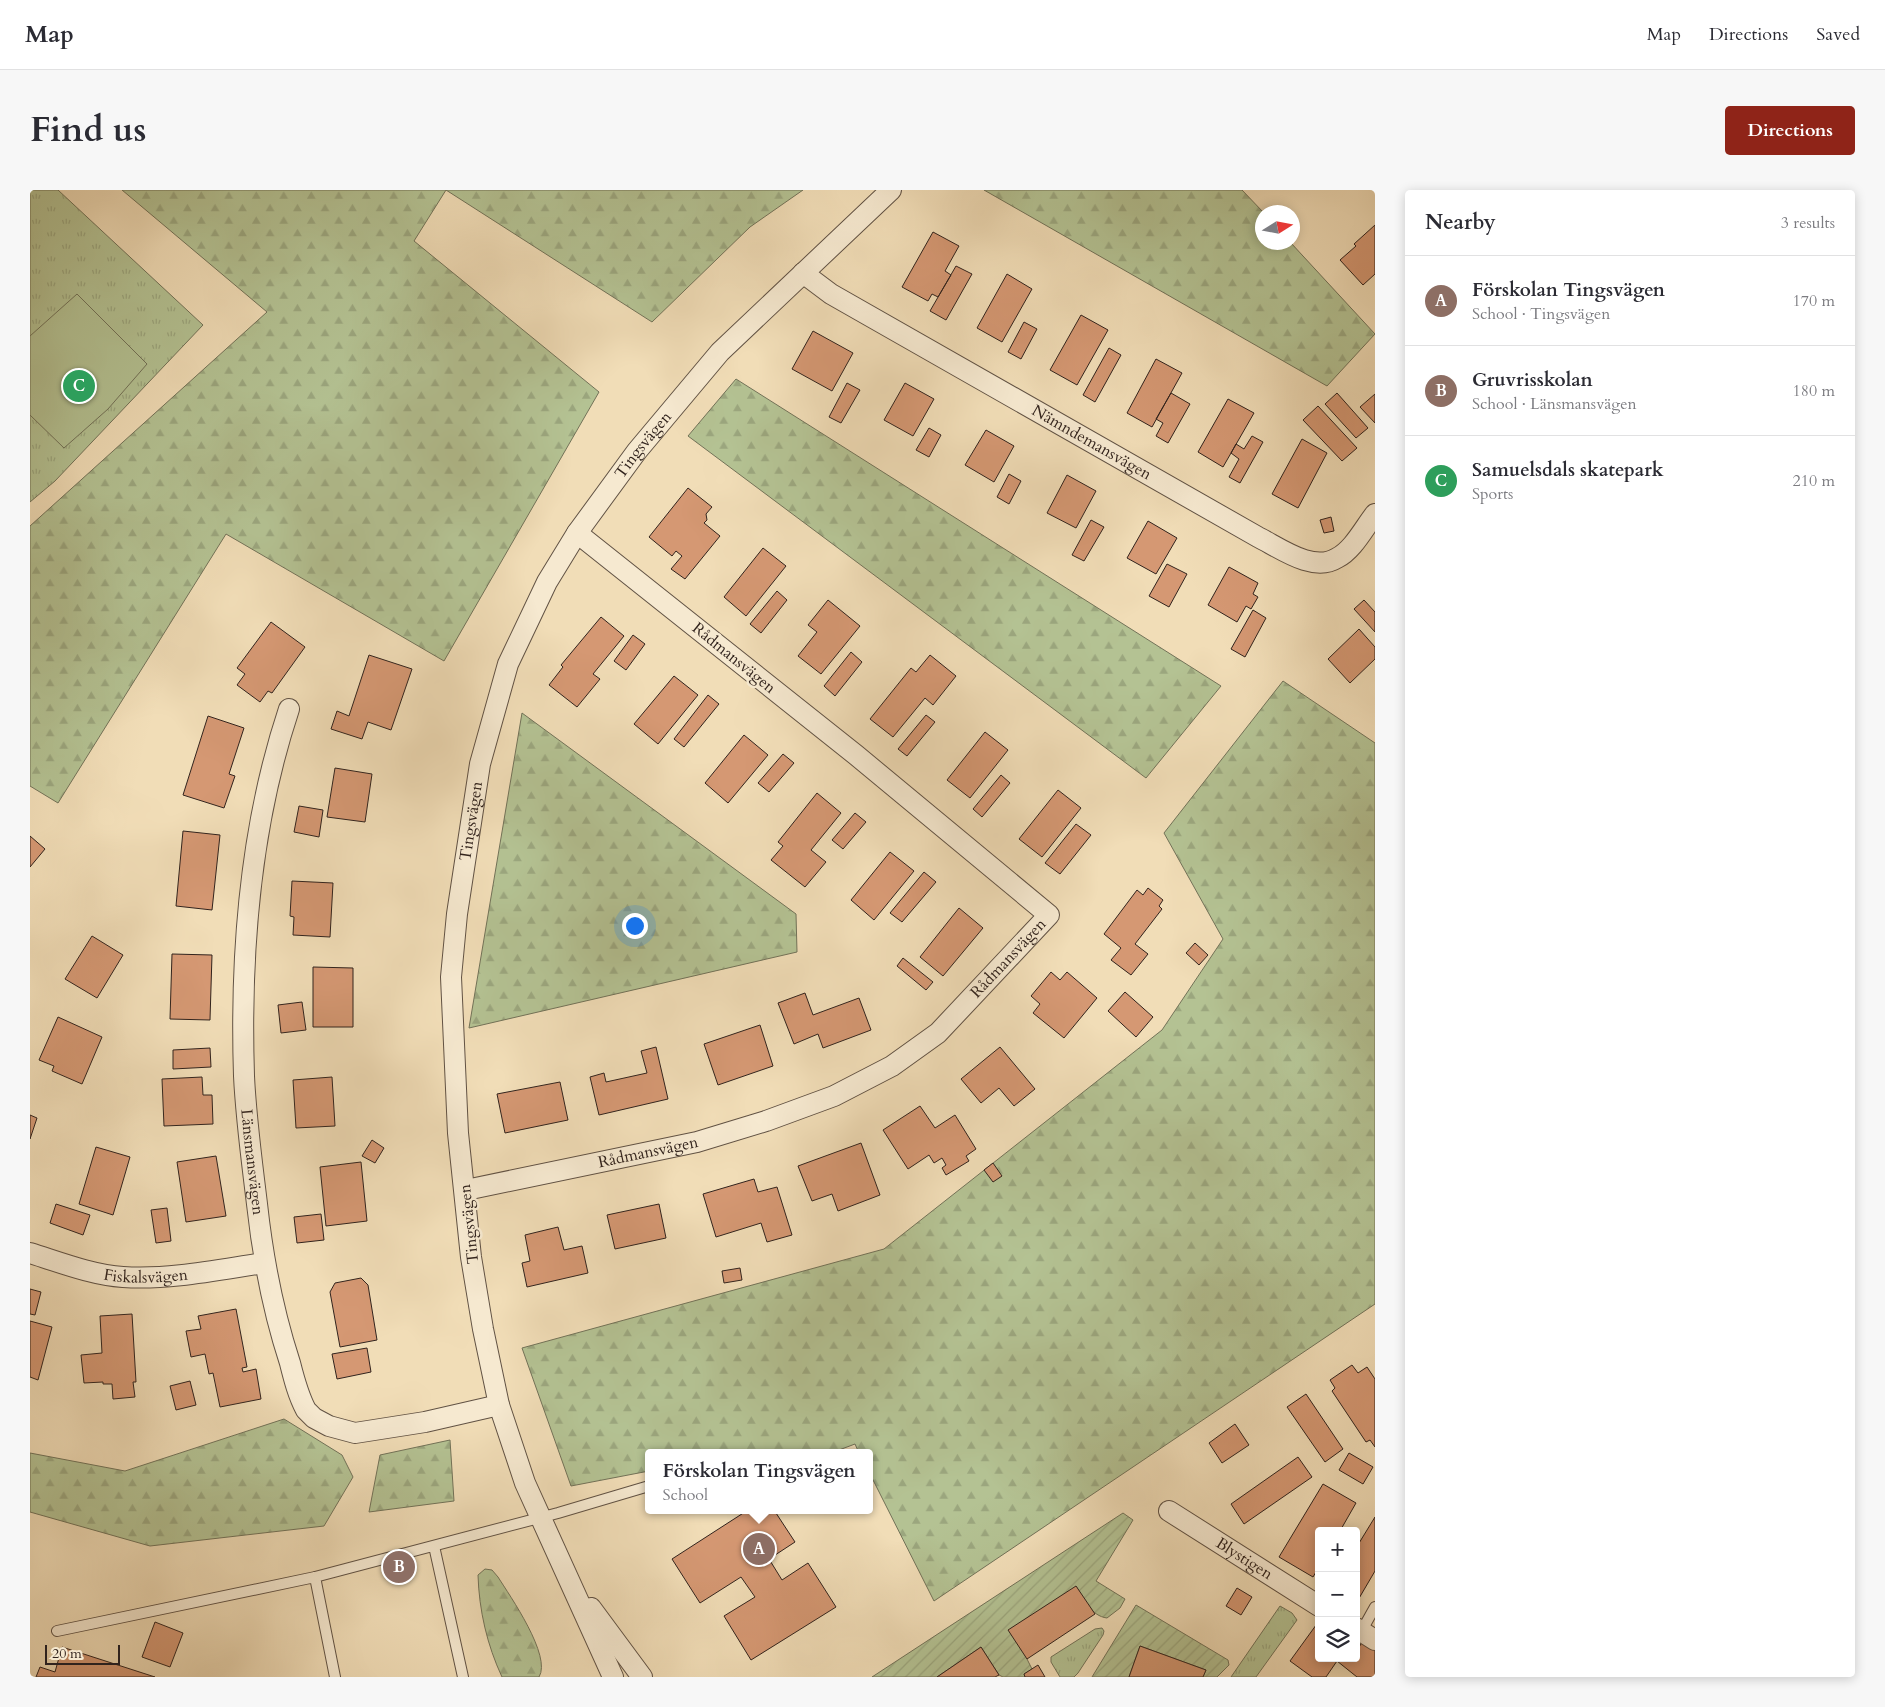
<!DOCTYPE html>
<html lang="en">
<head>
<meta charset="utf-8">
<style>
  :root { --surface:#fff; --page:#f7f7f7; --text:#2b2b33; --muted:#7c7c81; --line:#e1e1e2; --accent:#8f2418 }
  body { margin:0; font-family:Cardo,serif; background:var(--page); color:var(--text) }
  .controls { position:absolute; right:15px; bottom:15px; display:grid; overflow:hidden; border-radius:5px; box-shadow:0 2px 12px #0003 }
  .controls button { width:45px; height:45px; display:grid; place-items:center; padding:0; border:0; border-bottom:1px solid var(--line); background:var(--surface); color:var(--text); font:25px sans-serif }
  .compass { position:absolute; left:1225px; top:15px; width:45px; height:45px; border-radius:50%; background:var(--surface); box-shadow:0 2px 12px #0003; rotate:79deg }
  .scale { position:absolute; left:15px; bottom:12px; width:75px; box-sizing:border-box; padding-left:5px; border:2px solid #31231d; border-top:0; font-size:14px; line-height:18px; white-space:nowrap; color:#31231d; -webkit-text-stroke:4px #f6e9d0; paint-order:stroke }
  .you { position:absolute; left:604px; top:735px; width:18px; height:18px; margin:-12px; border:4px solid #fff; border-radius:50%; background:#1a73e8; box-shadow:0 0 0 8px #1a73e833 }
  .badge { display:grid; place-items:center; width:32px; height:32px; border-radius:50%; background:var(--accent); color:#fff; font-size:16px; font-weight:700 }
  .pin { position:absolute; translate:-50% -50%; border:2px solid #fff; box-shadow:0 1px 5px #0006 }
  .popup { position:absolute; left:615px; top:1259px; width:228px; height:65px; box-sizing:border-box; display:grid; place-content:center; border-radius:5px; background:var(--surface); filter:drop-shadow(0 1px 4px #0005); font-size:16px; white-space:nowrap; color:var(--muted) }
  .popup b { font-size:19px; color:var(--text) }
  .popup::after { content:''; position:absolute; left:50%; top:100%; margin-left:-10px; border:10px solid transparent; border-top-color:var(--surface) }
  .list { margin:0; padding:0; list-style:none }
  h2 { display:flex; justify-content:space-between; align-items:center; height:65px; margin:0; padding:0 20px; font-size:21px }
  h2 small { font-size:16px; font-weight:400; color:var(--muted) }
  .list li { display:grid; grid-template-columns:32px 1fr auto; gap:15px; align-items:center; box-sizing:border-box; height:90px; padding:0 20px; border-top:1px solid var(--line) }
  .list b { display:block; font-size:19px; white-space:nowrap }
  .list p { margin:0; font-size:16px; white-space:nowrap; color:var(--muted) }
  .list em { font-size:16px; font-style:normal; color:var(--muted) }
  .icon { flex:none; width:28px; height:28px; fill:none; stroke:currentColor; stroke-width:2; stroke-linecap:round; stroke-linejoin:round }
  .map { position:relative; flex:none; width:1345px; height:1487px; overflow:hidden; border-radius:5px }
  header { display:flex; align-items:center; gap:30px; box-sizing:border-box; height:70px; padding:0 25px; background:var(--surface); border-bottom:1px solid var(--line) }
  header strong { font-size:24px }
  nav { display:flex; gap:28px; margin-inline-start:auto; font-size:18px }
  .intro { display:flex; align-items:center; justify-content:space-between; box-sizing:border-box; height:120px; padding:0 30px }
  h1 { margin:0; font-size:35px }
  .button { padding:12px 22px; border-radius:5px; background:var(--accent); color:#fff; font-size:18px; font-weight:700 }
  main { display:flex; gap:30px; padding:0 30px }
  aside { flex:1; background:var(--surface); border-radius:5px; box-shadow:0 2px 12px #0003 }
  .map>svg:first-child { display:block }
  .grass { fill:url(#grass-tufts); stroke:#727258 }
  .forest { fill:url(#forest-firs); stroke:#727258 }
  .garden { fill:url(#garden-furrows); stroke:#727258 }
  .pitch { fill:#b4c293; stroke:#727258 }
  .building { fill:#d59873; stroke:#31231d }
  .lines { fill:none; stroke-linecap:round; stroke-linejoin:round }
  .service-casing { stroke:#615244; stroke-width:12 }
  .minor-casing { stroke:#615244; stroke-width:22 }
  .service { stroke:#f6e9d0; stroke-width:10 }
  .minor { stroke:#f6e9d0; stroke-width:20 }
  .labels { text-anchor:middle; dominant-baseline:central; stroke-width:5; stroke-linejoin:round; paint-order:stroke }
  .street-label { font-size:16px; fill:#31231d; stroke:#f6e9d0 }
</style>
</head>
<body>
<header>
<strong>Map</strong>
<nav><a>Map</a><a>Directions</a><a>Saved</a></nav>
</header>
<div class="intro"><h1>Find us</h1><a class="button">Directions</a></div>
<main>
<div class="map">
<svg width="1345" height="1487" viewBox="0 0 1345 1487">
  <defs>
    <pattern id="grass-tufts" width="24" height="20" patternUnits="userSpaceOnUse" patternTransform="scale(1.25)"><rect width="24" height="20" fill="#b4c293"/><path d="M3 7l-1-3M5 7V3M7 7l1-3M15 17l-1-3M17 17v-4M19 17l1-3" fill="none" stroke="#9ba67e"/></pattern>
    <pattern id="forest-firs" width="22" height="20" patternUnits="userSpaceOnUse" patternTransform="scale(1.25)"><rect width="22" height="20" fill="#b4c293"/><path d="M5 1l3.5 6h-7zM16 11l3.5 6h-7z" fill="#9ba67e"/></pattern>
    <pattern id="garden-furrows" width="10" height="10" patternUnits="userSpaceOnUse" patternTransform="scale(1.25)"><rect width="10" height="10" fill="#b4c293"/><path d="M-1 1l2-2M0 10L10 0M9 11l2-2" fill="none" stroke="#9ba67e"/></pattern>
  </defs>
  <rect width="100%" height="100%" fill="#f1ddb7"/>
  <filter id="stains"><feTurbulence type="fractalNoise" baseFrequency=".004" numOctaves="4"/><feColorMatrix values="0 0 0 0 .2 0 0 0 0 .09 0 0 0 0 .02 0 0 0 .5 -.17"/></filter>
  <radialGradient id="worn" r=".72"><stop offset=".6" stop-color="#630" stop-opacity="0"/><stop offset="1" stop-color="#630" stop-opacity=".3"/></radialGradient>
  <path class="grass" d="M 0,0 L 28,0 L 173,135 L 25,291 L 0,312 Z
    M 1250,1416 L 1262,1423 L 1267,1430 L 1226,1487 L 1201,1487 Z
    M 1072,1438 L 1074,1441 L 1073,1445 L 1048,1483 L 1044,1487 L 1030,1487 L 1021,1472 L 1021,1467 L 1065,1439 Z"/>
  <path class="forest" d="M 92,0 L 773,0 L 720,37 L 622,132 L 416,0 L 384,51 L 569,202 L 414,471 L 196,344 L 28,613 L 0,596 L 0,336 L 237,122 Z
    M 954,0 L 1212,0 L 1233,22 L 1232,52 L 1261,53 L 1345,144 L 1297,196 Z
    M 706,189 L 1191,496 L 1116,588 L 658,246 Z
    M 1253,491 L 1345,553 L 1345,1114 L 904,1411 L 839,1282 L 839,1263 L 829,1263 L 825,1254 L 801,1263 L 619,1263 L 619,1281 L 541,1296 L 492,1158 L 854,1059 L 1132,840 L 1193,749 L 1134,643 Z
    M 492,523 L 766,724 L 767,762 L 439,838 Z
    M 254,1229 L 312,1265 L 323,1287 L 294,1336 L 120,1356 L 0,1322 L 0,1263 L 95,1281 Z
    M 420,1250 L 424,1311 L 339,1322 L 350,1265 Z
    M 455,1379 L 462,1380 L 468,1387 C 480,1406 522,1466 509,1487 L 472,1487 C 457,1455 449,1420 448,1385 Z"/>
  <path class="garden" d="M 1093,1323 L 1103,1330 L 1066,1391 L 1095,1409 L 1090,1418 L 1077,1428 C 1061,1426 1054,1409 1046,1396 L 997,1469 L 1002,1479 L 994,1484 L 995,1487 L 973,1487 L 969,1485 L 951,1457 L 907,1487 L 842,1487 Z
    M 1106,1415 L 1198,1470 L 1199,1475 L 1187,1487 L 1173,1487 L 1176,1480 L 1110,1456 L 1099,1487 L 1062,1487 Z"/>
  <path class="pitch" d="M 47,104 L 117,174 L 78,219 L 34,258 L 0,225 L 0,146 Z"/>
  <path class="building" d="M 1345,35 L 1345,84 L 1333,95 L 1310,70 L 1326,56 L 1324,54 Z
    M 903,42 L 929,56 L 915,81 L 921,85 L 908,107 L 902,104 L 898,111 L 872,97 Z
    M 926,76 L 942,84 L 916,130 L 900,121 Z
    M 977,84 L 1002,99 L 972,152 L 947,138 Z
    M 1051,125 L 1078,140 L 1047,195 L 1020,180 Z
    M 994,132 L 1007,139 L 991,169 L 978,162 Z
    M 783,141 L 823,163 L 802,201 L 762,179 Z
    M 1079,158 L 1091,165 L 1065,212 L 1053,205 Z
    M 1126,169 L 1152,183 L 1122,237 L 1097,223 Z
    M 817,193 L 830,200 L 811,233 L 799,227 Z
    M 875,193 L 904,209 L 883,246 L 854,230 Z
    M 1141,203 L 1160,214 L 1138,253 L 1126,246 L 1133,233 L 1126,229 Z
    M 1307,203 L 1338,238 L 1326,248 L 1295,214 Z
    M 1345,204 L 1345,233 L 1330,217 Z
    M 1198,209 L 1224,223 L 1193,277 L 1168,262 Z
    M 1288,216 L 1327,258 L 1312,271 L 1273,230 Z
    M 899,238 L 911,245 L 899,267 L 886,260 Z
    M 956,240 L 984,256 L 964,292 L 935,275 Z
    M 1222,246 L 1233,252 L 1210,293 L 1199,287 L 1209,269 L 1201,263 L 1206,254 L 1214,259 Z
    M 1272,249 L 1297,263 L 1268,318 L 1242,304 Z
    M 979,284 L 991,291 L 979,314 L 967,307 Z
    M 1037,285 L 1066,301 L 1046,338 L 1017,323 Z
    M 658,298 L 682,317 L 676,324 L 677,330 L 674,333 L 690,346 L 655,389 L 641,379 L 652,366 L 646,361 L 642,366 L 619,347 Z
    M 1301,327 L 1304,341 L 1294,343 L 1290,330 Z
    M 1061,330 L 1074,337 L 1054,371 L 1042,365 Z
    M 1118,331 L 1147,348 L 1126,384 L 1097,368 Z
    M 733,358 L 756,376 L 716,426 L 694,407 Z
    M 1137,374 L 1157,384 L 1139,417 L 1119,406 Z
    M 1199,377 L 1228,393 L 1223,404 L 1228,407 L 1221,419 L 1216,416 L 1207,432 L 1178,415 Z
    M 747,401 L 757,410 L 731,443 L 720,434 Z
    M 798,410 L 830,436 L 791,484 L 768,466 L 787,442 L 778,435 Z
    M 1334,410 L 1345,422 L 1345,442 L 1324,419 Z
    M 1223,420 L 1236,428 L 1215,467 L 1201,459 Z
    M 571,427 L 594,446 L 563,484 L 570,489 L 547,517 L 519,495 L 533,477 L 531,475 Z
    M 241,432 L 275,457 L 242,503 L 238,501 L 230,512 L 207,495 L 215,484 L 207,478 Z
    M 1329,439 L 1345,457 L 1345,469 L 1320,493 L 1298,469 Z
    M 603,445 L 615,454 L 596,480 L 584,471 Z
    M 821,462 L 832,472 L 805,506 L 794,496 Z
    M 339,465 L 382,479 L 361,540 L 338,532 L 332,549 L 301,539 L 307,521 L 319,526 Z
    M 900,465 L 926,486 L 903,515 L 895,508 L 863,547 L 840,529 L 881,478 L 886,482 Z
    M 644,486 L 668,505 L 628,554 L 604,534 Z
    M 678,505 L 689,514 L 654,557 L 644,549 Z
    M 896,525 L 905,532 L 877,566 L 868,559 Z
    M 178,526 L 214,538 L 199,584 L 205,586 L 194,618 L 153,605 Z
    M 955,542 L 978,560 L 940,608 L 917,590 Z
    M 714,545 L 738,565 L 698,613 L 675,593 Z
    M 753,564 L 764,573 L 739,602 L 728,593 Z
    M 305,578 L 342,584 L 335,632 L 297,627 Z
    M 971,585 L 980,593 L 952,627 L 943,619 Z
    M 1028,600 L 1051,618 L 1012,667 L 989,649 Z
    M 787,603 L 811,623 L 781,660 L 796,672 L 775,697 L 741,670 L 753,656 L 748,652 Z
    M 269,616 L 293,620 L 289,647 L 264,642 Z
    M 825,623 L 836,632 L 813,659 L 802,650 Z
    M 1046,634 L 1061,645 L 1030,684 L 1015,673 Z
    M 153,641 L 190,645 L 182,720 L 146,716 Z
    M 0,646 L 15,659 L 0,677 Z
    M 860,662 L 884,681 L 844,730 L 821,710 Z
    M 894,682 L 906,692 L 872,732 L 860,723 Z
    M 262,691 L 303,693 L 300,747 L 263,745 L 264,727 L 260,726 Z
    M 1118,698 L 1133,710 L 1129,716 L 1132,719 L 1105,754 L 1118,764 L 1101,785 L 1081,770 L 1091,758 L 1074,744 L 1107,700 L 1113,705 Z
    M 929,718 L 953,738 L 913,786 L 890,767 Z
    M 62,746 L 93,765 L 67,808 L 35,789 Z
    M 1165,753 L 1178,765 L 1169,775 L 1156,763 Z
    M 142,764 L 182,765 L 180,830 L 140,829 Z
    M 873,768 L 903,792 L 896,800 L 867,776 Z
    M 283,777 L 323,778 L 323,837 L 283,837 Z
    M 1021,782 L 1030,790 L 1037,782 L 1067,808 L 1034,848 L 1003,823 L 1010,814 L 1001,806 Z
    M 1095,802 L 1123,827 L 1106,847 L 1078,821 Z
    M 775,803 L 783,825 L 829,808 L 841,840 L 793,858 L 788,844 L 764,854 L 748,813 Z
    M 272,812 L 276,840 L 251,843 L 248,815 Z
    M 28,827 L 72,847 L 52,894 L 22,881 L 24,876 L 9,870 Z
    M 730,835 L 743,876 L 688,895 L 674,854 Z
    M 626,857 L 638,909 L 569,925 L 560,887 L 574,883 L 576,892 L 617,883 L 611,861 Z
    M 970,857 L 1005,899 L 984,916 L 969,898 L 951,913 L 931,889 Z
    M 180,858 L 181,877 L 143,879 L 143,860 Z
    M 172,887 L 173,905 L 182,905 L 183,934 L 134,936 L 132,889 Z
    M 302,887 L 305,936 L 266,938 L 263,890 Z
    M 530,892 L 538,930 L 475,943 L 467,904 Z
    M 890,916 L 905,938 L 925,925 L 946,959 L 936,966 L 939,971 L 916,985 L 912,978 L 916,975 L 912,968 L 904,973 L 899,965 L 878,979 L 853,940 Z
    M 0,925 L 7,928 L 0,949 Z
    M 342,950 L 354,958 L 345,973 L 332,966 Z
    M 831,953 L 850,1005 L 808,1021 L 802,1004 L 782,1011 L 768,976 Z
    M 66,957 L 100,967 L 83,1025 L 49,1014 Z
    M 186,966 L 196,1026 L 156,1032 L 147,972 Z
    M 331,972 L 337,1031 L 296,1036 L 290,977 Z
    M 963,973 L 972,986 L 963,992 L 954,980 Z
    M 724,989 L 728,1002 L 747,997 L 762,1045 L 737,1052 L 731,1033 L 686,1047 L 673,1004 Z
    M 26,1014 L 60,1025 L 53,1045 L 20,1033 Z
    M 629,1014 L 636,1048 L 585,1059 L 577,1025 Z
    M 137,1018 L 141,1051 L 126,1053 L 121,1020 Z
    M 291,1024 L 294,1050 L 267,1053 L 264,1027 Z
    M 528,1037 L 534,1060 L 552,1056 L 558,1083 L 497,1097 L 492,1073 L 500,1071 L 495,1045 Z
    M 710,1078 L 712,1090 L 694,1093 L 692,1081 Z
    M 331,1088 L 338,1095 L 347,1150 L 310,1157 L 300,1102 L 305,1093 Z
    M 0,1099 L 11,1102 L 5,1125 L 0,1124 Z
    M 206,1119 L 217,1177 L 212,1178 L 213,1182 L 226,1179 L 231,1209 L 190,1217 L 183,1183 L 179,1184 L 175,1164 L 161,1167 L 156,1141 L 171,1139 L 168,1126 Z
    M 102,1124 L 106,1192 L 103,1192 L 105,1207 L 83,1209 L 82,1194 L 73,1194 L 73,1192 L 54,1193 L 51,1165 L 72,1163 L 70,1126 Z
    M 0,1131 L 22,1137 L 8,1190 L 0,1187 Z
    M 337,1158 L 341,1182 L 307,1189 L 302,1164 Z
    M 1322,1175 L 1328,1183 L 1337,1177 L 1345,1189 L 1345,1257 L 1340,1250 L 1336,1252 L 1302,1201 L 1305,1198 L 1300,1190 Z
    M 160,1191 L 166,1215 L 146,1220 L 140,1196 Z
    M 1276,1204 L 1313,1259 L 1295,1272 L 1257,1217 Z
    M 1205,1234 L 1219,1255 L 1192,1273 L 1179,1253 Z
    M 1319,1263 L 1343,1277 L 1333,1294 L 1309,1280 Z
    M 1268,1267 L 1282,1287 L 1214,1334 L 1201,1314 Z
    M 1293,1294 L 1326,1313 L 1310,1341 L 1289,1341 L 1289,1377 L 1283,1387 L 1249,1367 Z
    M 718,1320 L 744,1320 L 765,1352 L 739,1369 L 752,1390 L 778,1373 L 806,1417 L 721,1470 L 694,1426 L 725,1407 L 711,1387 L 670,1413 L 642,1369 Z
    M 1345,1327 L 1345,1381 L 1328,1410 L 1326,1358 Z
    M 1046,1396 L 1065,1424 L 997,1469 L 978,1440 Z
    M 1207,1398 L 1222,1407 L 1211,1425 L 1196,1416 Z
    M 1289,1431 L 1289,1468 L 1326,1468 L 1326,1455 L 1329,1457 L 1333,1451 L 1345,1458 L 1345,1487 L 1327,1487 L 1307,1471 L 1296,1487 L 1282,1487 L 1260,1471 Z
    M 125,1432 L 153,1443 L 140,1477 L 112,1467 Z
    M 1110,1456 L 1176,1480 L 1173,1487 L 1099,1487 Z
    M 32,1457 L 125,1487 L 6,1487 L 10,1477 L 25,1482 Z
    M 951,1457 L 969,1485 L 965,1487 L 907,1487 Z
    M 1008,1475 L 1015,1487 L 995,1487 L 994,1484 Z"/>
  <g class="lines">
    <g class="service-casing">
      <path id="service" d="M 404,1356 L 433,1487
        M 285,1387 L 305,1487
        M 27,1441 L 285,1387 L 528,1323 L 619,1296
        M 1331,1442 L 1345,1417"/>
    </g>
    <g class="minor-casing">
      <g id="minor">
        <path id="s1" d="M 773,83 L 801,104 L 1228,347 C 1250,358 1283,383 1307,368 C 1323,360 1334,338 1345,324"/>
        <path id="s2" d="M 259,519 C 220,636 210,763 214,886 C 216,929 222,972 227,1014 C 233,1069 243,1121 260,1173 C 264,1189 268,1205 276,1220 L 284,1228 L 299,1236 L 325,1243 L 395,1232 L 469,1215"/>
        <path id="s3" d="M 436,1000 L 667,952 L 736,931 L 804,906 L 862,876 L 908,843 L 1019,725 L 826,565 L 547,343"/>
        <path id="s4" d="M 0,1063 C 29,1072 62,1085 93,1087 C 140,1090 187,1080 234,1073"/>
        <path id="s5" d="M 1139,1321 L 1289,1416"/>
        <path d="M 561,1418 L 612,1487"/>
        <path d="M 1326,1438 L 1345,1450"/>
        <path id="s6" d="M 583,1487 L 495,1293 L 469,1215 L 453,1139 L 441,1067 L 428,943 L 421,787 L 427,724 L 450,574 L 478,474 L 517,392 L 547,343 L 607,261 L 690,162 L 861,0"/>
      </g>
    </g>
    <use href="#service" class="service"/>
    <use href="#minor" class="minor"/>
  </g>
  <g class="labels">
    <g class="street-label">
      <text stroke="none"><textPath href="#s1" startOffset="335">Nämndemansvägen</textPath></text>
      <text stroke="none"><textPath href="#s6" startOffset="1304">Tingsvägen</textPath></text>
      <text transform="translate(704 468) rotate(39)">Rådmansvägen</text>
      <text stroke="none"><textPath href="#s6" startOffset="884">Tingsvägen</textPath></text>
      <text stroke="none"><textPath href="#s3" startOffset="605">Rådmansvägen</textPath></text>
      <text stroke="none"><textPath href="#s3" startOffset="186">Rådmansvägen</textPath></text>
      <text stroke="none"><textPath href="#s2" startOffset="458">Länsmansvägen</textPath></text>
      <text transform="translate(439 1034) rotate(-96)">Tingsvägen</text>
      <text stroke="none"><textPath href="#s4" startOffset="119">Fiskalsvägen</textPath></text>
      <text stroke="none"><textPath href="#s5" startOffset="89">Blystigen</textPath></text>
    </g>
  </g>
  <rect width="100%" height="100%" filter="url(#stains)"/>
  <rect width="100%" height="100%" fill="url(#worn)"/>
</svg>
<div class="controls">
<button>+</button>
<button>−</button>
<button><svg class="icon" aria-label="layers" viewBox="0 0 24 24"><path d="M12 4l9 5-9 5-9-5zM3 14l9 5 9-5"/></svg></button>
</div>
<svg class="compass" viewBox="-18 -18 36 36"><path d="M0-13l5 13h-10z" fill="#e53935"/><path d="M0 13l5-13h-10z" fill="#7c7c81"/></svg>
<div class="scale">20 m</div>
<div class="you"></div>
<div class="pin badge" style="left:729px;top:1359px;background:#8d6e63">A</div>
<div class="popup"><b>Förskolan Tingsvägen</b>School</div>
<div class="pin badge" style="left:369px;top:1377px;background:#8d6e63">B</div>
<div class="pin badge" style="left:49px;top:196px;background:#2e9e5b">C</div>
</div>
<aside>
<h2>Nearby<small>3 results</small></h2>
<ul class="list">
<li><span class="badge" style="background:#8d6e63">A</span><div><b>Förskolan Tingsvägen</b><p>School · Tingsvägen</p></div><em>170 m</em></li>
<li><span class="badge" style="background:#8d6e63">B</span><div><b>Gruvrisskolan</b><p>School · Länsmansvägen</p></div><em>180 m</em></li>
<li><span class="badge" style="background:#2e9e5b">C</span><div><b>Samuelsdals skatepark</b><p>Sports</p></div><em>210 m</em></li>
</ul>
</aside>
</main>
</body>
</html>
